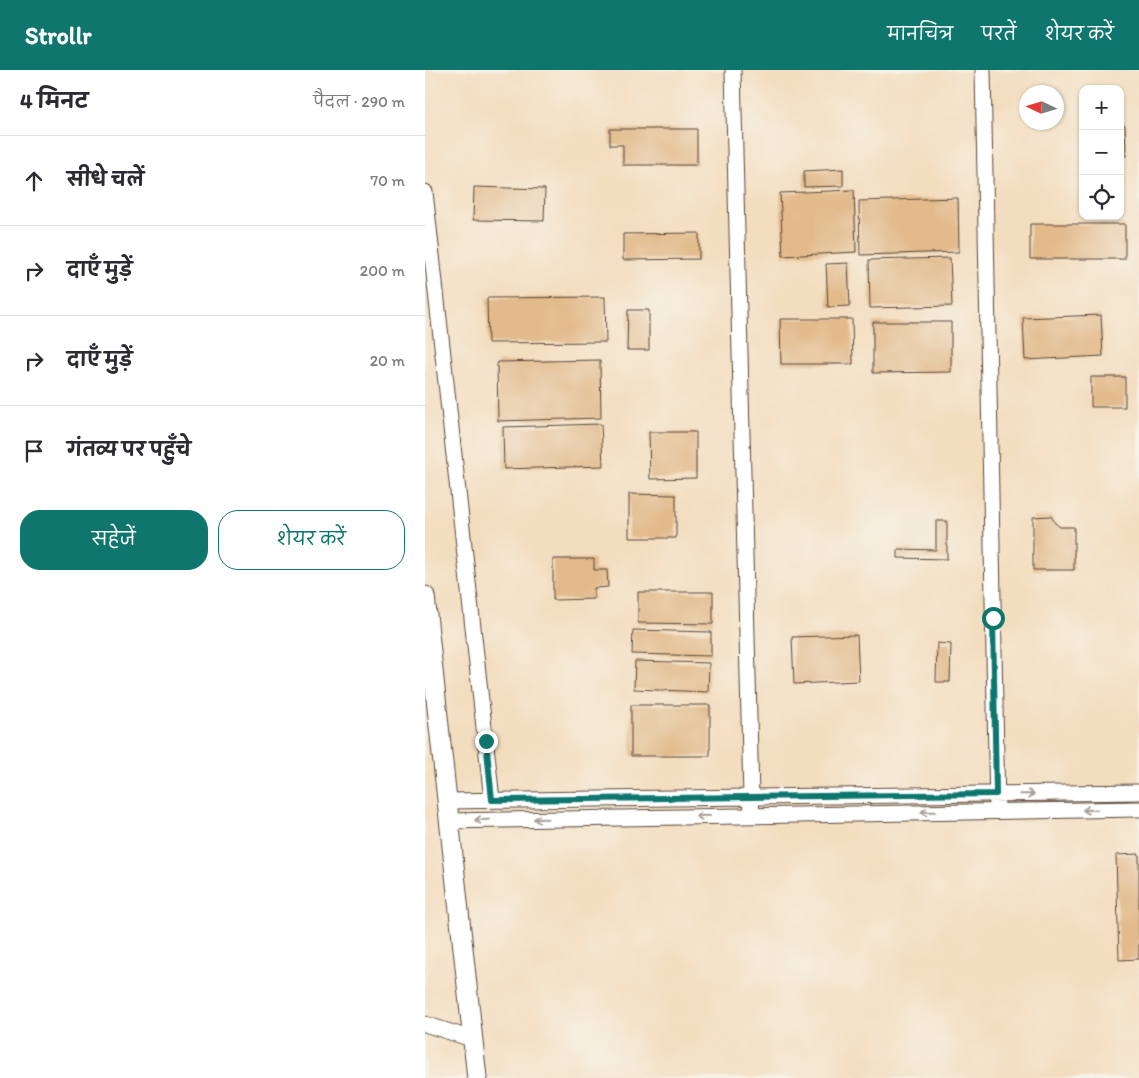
<!DOCTYPE html>
<html lang="hi">
<head>
<meta charset="utf-8">
<style>
  :root { --surface:#fff; --page:#f2f2f3; --text:#2b2b33; --muted:#7c7c81; --line:#e1e1e2; --accent:#0f766e }
  body { margin:0; font-family:Itim,"Playpen Sans Deva",sans-serif; background:var(--page); color:var(--text) }
  .controls { position:absolute; right:15px; top:15px; display:grid; overflow:hidden; border-radius:10px; box-shadow:0 1px 4px #0004 }
  .controls button { width:45px; height:45px; display:grid; place-items:center; padding:0; border:0; border-bottom:1px solid var(--line); background:var(--surface); color:var(--text); font:25px sans-serif }
  .compass { position:absolute; left:594px; top:15px; width:45px; height:45px; border-radius:50%; background:var(--surface); box-shadow:0 1px 4px #0004; rotate:274deg }
  .stop { position:absolute; width:15px; height:15px; margin:-11px; border:4px solid #0f766e; border-radius:50%; background:#fff }
  .stop.end { background:#0f766e; border-color:#fff; box-shadow:0 1px 5px #0008 }
  .list { margin:0; padding:0; list-style:none }
  h2 { display:flex; justify-content:space-between; align-items:center; height:65px; margin:0; padding:0 20px; font-size:21px }
  h2 small { font-size:16px; font-weight:400; color:var(--muted) }
  .list li { display:grid; grid-template-columns:32px 1fr auto; gap:15px; align-items:center; box-sizing:border-box; height:90px; padding:0 20px; border-top:1px solid var(--line) }
  .list b { display:block; font-size:19px; white-space:nowrap }
  .list em { font-size:16px; font-style:normal; color:var(--muted) }
  .actions { display:flex; gap:10px; padding:15px 20px }
  .actions a { flex:1; padding:11px 0; border:1px solid var(--accent); border-radius:20px; text-align:center; font-size:18px; color:var(--accent) }
  .actions .main { background:var(--accent); color:#fff }
  .icon { flex:none; width:28px; height:28px; fill:none; stroke:currentColor; stroke-width:2; stroke-linecap:round; stroke-linejoin:round }
  .map { position:relative; flex:none; width:714px; height:1008px; overflow:hidden }
  header { display:flex; align-items:center; gap:30px; box-sizing:border-box; height:70px; padding:0 25px; background:var(--accent); color:#fff }
  header strong { font-size:24px }
  nav { display:flex; gap:28px; margin-inline-start:auto; font-size:18px }
  main { display:flex }
  aside { flex:1; background:var(--surface) }
  .map>svg:first-child { display:block }
  .building { fill:#e2ba8b }
  .lines { fill:none; stroke-linecap:round; stroke-linejoin:round }
  .minor-casing { stroke:#574536; stroke-width:17 }
  .tertiary-casing { stroke:#574536; stroke-width:21 }
  .minor { stroke:#fff; stroke-width:15 }
  .tertiary { stroke:#fff; stroke-width:19 }
  .oneway { stroke:#a79f9a }
  .route { stroke:#0f766e; stroke-width:6 }
</style>
</head>
<body>
<header>
<strong>Strollr</strong>
<nav><a>मानचित्र</a><a>परतें</a><a>शेयर करें</a></nav>
</header>
<main>
<aside>
<h2>4 मिनट<small>पैदल · 290 m</small></h2>
<ul class="list">
<li><svg class="icon" aria-label="ahead" viewBox="0 0 24 24"><path d="M12 20V5M6 11l6-6 6 6"/></svg><div><b>सीधे चलें</b></div><em>70 m</em></li>
<li><svg class="icon" aria-label="right" viewBox="0 0 24 24"><path d="M7 20v-9h11M14 6l5 5-5 5"/></svg><div><b>दाएँ मुड़ें</b></div><em>200 m</em></li>
<li><svg class="icon" aria-label="right" viewBox="0 0 24 24"><path d="M7 20v-9h11M14 6l5 5-5 5"/></svg><div><b>दाएँ मुड़ें</b></div><em>20 m</em></li>
<li><svg class="icon" aria-label="arrive" viewBox="0 0 24 24"><path d="M6 21V4h12l-3 4 3 4H6"/></svg><div><b>गंतव्य पर पहुँचे</b></div></li>
</ul>
<div class="actions"><a class="main">सहेजें</a><a>शेयर करें</a></div>
</aside>
<div class="map">
<svg width="714" height="1008" viewBox="0 0 714 1008">
  <rect width="100%" height="100%" fill="#f7f3e8"/>
  <filter id="ink" filterUnits="userSpaceOnUse"><feTurbulence type="fractalNoise" baseFrequency=".02" numOctaves="2"/><feDisplacementMap in="SourceGraphic" scale="10" xChannelSelector="R" yChannelSelector="G"/><feConvolveMatrix kernelMatrix="1 2 1 2 8 2 1 2 1" color-interpolation-filters="sRGB"/></filter>
  <filter id="wash" filterUnits="userSpaceOnUse"><feTurbulence type="fractalNoise" baseFrequency=".0096" numOctaves="4" result="noise"/><feDisplacementMap in="SourceGraphic" scale="20" xChannelSelector="R" yChannelSelector="G"/><feGaussianBlur stdDeviation="1.12" result="paint"/><feColorMatrix in="noise" values="0 0 0 0 0 0 0 0 0 0 0 0 0 0 0 0 0 1.4 0 .05"/><feComposite in="paint" operator="in"/></filter>
  <g filter="url(#wash)">
    <rect width="100%" height="100%" fill="#f3ddbf"/>
    <g id="blocks">
      <path class="building" d="M 700,55 L 701,86 L 695,86 L 695,56 Z
        M 185,59 L 272,59 L 272,95 L 198,95 L 198,75 L 185,75 Z
        M 418,99 L 418,116 L 379,117 L 379,101 Z
        M 49,117 L 120,119 L 119,151 L 48,150 Z
        M 429,120 L 431,182 L 358,186 L 355,123 Z
        M 533,128 L 534,182 L 435,185 L 434,131 Z
        M 605,154 L 700,154 L 700,189 L 605,189 Z
        M 274,163 L 274,189 L 198,190 L 198,164 Z
        M 525,188 L 527,236 L 445,238 L 444,190 Z
        M 423,193 L 425,236 L 403,237 L 401,194 Z
        M 180,227 L 181,272 L 63,273 L 62,228 Z
        M 203,240 L 224,240 L 224,280 L 202,280 Z
        M 676,245 L 678,286 L 600,290 L 598,248 Z
        M 355,249 L 427,249 L 428,294 L 356,294 Z
        M 448,252 L 526,252 L 526,302 L 448,303 Z
        M 175,290 L 176,348 L 73,351 L 72,292 Z
        M 666,307 L 700,307 L 700,337 L 666,337 Z
        M 176,354 L 178,396 L 79,399 L 78,357 Z
        M 224,362 L 271,362 L 271,408 L 225,409 Z
        M 204,424 L 251,425 L 251,468 L 204,468 Z
        M 626,446 L 630,453 L 635,457 L 649,457 L 649,500 L 608,500 L 608,447 Z
        M 511,451 L 522,451 L 522,489 L 473,488 L 473,479 L 511,480 Z
        M 128,489 L 169,489 L 169,500 L 182,500 L 183,517 L 169,518 L 169,529 L 128,530 Z
        M 213,522 L 288,522 L 288,554 L 213,553 Z
        M 208,560 L 286,562 L 286,586 L 207,584 Z
        M 432,565 L 434,611 L 369,614 L 367,567 Z
        M 512,573 L 526,574 L 525,612 L 511,612 Z
        M 210,591 L 284,593 L 283,622 L 209,619 Z
        M 206,635 L 285,635 L 285,686 L 206,686 Z
        M 714,784 L 714,889 L 694,890 L 691,785 Z"/>
    </g>
  </g>
  <g filter="url(#ink)">
    <use href="#blocks" fill-opacity="0" stroke="#574536" stroke-width="1"/>
    <g class="lines">
      <g class="minor-casing">
        <path id="minor" d="M 308,0 L 326,727 L 327,745
          M 558,0 L 572,741
          M 0,122 L 67,730
          M 22,731 L 714,722
          M 24,751 L 714,739
          M 0,954 L 47,969"/>
      </g>
      <g class="tertiary-casing">
        <path id="tertiary" d="M 0,526 L 52,1008"/>
      </g>
      <use href="#minor" class="minor"/>
      <use href="#tertiary" class="tertiary"/>
    </g>
    <defs><path id="oneway-shaft" d="M-6 0H5M1.5-3L5.5 0L1.5 3" fill="none" stroke-width="1.6" stroke-linecap="round" stroke-linejoin="round" transform="scale(1.25)"/></defs>
    <g class="oneway">
      <use href="#oneway-shaft" transform="translate(602 724) rotate(-1)"/>
      <use href="#oneway-shaft" transform="translate(665 740) rotate(179)"/>
      <use href="#oneway-shaft" transform="translate(503 742) rotate(179)"/>
      <use href="#oneway-shaft" transform="translate(278 746) rotate(179)"/>
      <use href="#oneway-shaft" transform="translate(116 749) rotate(179)"/>
      <use href="#oneway-shaft" transform="translate(57 750) rotate(179)"/>
    </g>
  </g>
  <g class="lines" filter="url(#ink)">
    <path class="route" d="M 61,671 L 67,730 L 571,724 L 568,548"/>
  </g>
</svg>
<div class="controls">
<button>+</button>
<button>−</button>
<button><svg class="icon" aria-label="locate" viewBox="0 0 24 24"><circle cx="12" cy="12" r="6"/><path d="M12 2v4M12 18v4M2 12h4M18 12h4"/></svg></button>
</div>
<svg class="compass" viewBox="-18 -18 36 36"><path d="M0-13l5 13h-10z" fill="#e53935"/><path d="M0 13l5-13h-10z" fill="#7c7c81"/></svg>
<div class="stop" style="left:568px;top:548px"></div>
<div class="stop end" style="left:61px;top:671px"></div>
</div>
</main>
</body>
</html>
